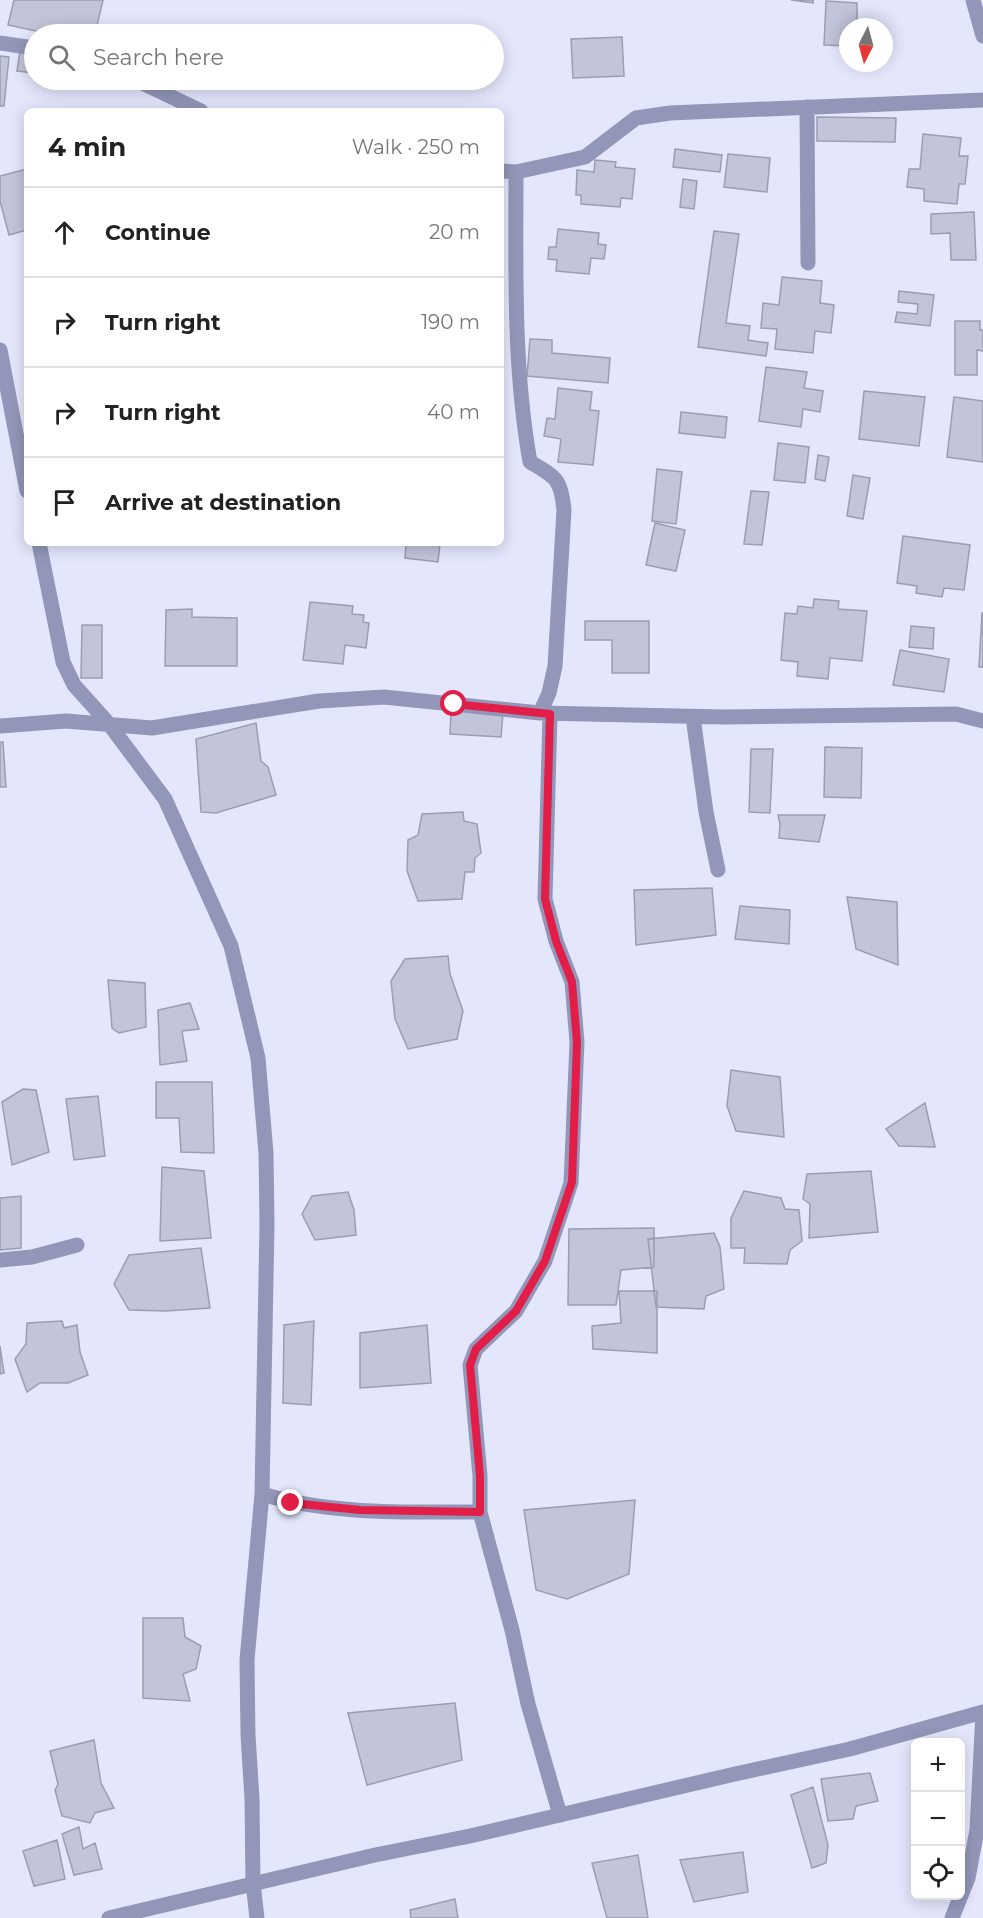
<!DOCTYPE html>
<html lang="en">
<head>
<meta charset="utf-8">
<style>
  :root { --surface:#fff; --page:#f2f2f2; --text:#222; --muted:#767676; --line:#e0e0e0 }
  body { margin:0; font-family:Montserrat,sans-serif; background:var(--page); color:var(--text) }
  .controls { position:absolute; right:18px; bottom:18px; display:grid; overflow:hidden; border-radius:9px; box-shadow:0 3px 15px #0003 }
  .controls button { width:54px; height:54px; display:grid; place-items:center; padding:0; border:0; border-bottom:2px solid var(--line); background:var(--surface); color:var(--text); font:30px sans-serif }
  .compass { position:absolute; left:839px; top:18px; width:54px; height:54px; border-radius:50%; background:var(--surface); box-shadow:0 3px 15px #0003; rotate:186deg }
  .stop { position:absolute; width:18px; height:18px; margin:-14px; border:4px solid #e11d48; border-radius:50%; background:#fff }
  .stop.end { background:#e11d48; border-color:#fff; box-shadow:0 2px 6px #0008 }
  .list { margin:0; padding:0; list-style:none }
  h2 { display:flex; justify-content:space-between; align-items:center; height:78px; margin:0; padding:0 24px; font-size:26px }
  h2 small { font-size:20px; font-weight:400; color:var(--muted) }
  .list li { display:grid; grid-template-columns:39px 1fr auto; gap:18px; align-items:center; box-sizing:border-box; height:90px; padding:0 24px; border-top:2px solid var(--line) }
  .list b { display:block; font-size:22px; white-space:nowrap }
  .list em { font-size:20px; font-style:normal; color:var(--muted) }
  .icon { flex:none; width:33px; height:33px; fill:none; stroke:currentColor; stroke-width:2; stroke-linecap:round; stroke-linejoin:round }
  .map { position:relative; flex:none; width:983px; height:1918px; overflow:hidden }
  .search { position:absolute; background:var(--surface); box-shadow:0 3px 15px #0003; left:24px; top:24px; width:480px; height:66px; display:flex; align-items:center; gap:15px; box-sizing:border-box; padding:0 21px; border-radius:33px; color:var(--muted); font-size:22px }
  .panel { position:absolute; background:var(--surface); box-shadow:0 3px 15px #0003; left:24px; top:108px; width:480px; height:438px; border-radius:9px }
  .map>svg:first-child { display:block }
  .building { fill:#c2c5d9; stroke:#9b9db1; stroke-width:1.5 }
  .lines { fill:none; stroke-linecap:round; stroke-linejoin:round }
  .minor { stroke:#9297b9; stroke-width:15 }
  .tertiary { stroke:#9297b9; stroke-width:15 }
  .route { stroke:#e11d48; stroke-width:8 }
</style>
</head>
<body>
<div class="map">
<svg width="983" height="1918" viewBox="0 0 983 1918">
  <rect width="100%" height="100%" fill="#e4e7fc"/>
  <path class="building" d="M 14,0 L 103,0 L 95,34 L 50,34 L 8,25 Z
    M 791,0 L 813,0 L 813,3 Z
    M 826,1 L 857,3 L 857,27 L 848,27 L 848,46 L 824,45 Z
    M 622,37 L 624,76 L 573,78 L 571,39 Z
    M 20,51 L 34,53 L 34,73 L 17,71 Z
    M 0,56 L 9,57 L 4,106 L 0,106 Z
    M 817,117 L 896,118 L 895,142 L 817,141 Z
    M 923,134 L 961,138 L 959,156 L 968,156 L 965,184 L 959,184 L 957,204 L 924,201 L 924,189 L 907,187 L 909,169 L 920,169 Z
    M 675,149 L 722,155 L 720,172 L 673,167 Z
    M 728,154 L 770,158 L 767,192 L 724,187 Z
    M 595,160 L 616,162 L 615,167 L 635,169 L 632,199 L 621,198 L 620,207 L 581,204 L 581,195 L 576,195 L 577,170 L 594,172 Z
    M 27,169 L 27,230 L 9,235 L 0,201 L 0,176 Z
    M 683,179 L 697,181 L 694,209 L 680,207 Z
    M 974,212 L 976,260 L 951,260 L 950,233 L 931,234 L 931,214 Z
    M 558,229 L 599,233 L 598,244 L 606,245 L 604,259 L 591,258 L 589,274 L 556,271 L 557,260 L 548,259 L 549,247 L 556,247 Z
    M 714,231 L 739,234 L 726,323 L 750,326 L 748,340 L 768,343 L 766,356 L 698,347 Z
    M 782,277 L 822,281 L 820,303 L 834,305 L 831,333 L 815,331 L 813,353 L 775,349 L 777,329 L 761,328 L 763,303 L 779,305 Z
    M 899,291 L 934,295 L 930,326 L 895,322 L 897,312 L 917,314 L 918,304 L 898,302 Z
    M 955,321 L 980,321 L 980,330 L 983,330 L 983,351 L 977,350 L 977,375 L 955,375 Z
    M 530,339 L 552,340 L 552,353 L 610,358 L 608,383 L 527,376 Z
    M 766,367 L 807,372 L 804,388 L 823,391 L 820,412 L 803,409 L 801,427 L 759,421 Z
    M 558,388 L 592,392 L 590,410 L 599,411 L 593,465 L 558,462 L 561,439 L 544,436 L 547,418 L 555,419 Z
    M 864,391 L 925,397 L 919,446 L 859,439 Z
    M 954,397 L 983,401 L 983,462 L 947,457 Z
    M 681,412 L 727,417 L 725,438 L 679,433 Z
    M 778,443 L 809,447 L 805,483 L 774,480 Z
    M 818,455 L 829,457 L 825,481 L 815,479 Z
    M 657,469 L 682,472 L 676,524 L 652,521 Z
    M 853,475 L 870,478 L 863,519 L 847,516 Z
    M 751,491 L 769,492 L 762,545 L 744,544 Z
    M 655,523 L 685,530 L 676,571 L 646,565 Z
    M 903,536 L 970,545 L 964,590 L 944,588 L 942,597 L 916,593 L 917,586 L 897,583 Z
    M 406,543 L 440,543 L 438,562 L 405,558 Z
    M 814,599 L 839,601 L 838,609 L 867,611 L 862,661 L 830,658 L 828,679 L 797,676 L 798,662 L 781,660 L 785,613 L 797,614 L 798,606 L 813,608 Z
    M 310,602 L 353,606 L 352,614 L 364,615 L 363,622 L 369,623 L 366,648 L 345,645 L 343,664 L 303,660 Z
    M 192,609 L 192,617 L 237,618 L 237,666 L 165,666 L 166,610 Z
    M 982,613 L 983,613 L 983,667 L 979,667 Z
    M 585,621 L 649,621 L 649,673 L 612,673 L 612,640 L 585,640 Z
    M 82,625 L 102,625 L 102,678 L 81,678 Z
    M 911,626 L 934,628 L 933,649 L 909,647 Z
    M 900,650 L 949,659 L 944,692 L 893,685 Z
    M 451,710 L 503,713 L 501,737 L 450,734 Z
    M 256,723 L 261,761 L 268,767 L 276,795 L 216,813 L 201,812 L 196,739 Z
    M 0,742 L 3,742 L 6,787 L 0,787 Z
    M 825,747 L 862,748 L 861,798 L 824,797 Z
    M 751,749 L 773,749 L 770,813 L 749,812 Z
    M 463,812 L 464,821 L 477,824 L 481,853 L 475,858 L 474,872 L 465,872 L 462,899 L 418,901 L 407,871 L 408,840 L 418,835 L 422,814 Z
    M 778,815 L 825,815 L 819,842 L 779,838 L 780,824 Z
    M 712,888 L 716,935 L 636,945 L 634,890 Z
    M 847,897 L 897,902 L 898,965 L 856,949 Z
    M 740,906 L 790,910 L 789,944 L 735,939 Z
    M 448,956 L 450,974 L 463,1011 L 457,1039 L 408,1049 L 395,1019 L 391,981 L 405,959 Z
    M 108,980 L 145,983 L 146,1027 L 119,1033 L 112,1028 Z
    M 190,1003 L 199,1029 L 182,1031 L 187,1061 L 160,1065 L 158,1010 Z
    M 731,1070 L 780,1077 L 784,1137 L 736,1131 L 727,1106 Z
    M 156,1082 L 212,1082 L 214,1153 L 181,1152 L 179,1118 L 156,1118 Z
    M 23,1089 L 36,1090 L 49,1152 L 12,1165 L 2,1102 Z
    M 98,1096 L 105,1156 L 74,1160 L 66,1099 Z
    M 925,1103 L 935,1147 L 899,1146 L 886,1129 Z
    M 162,1167 L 204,1171 L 211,1238 L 160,1241 Z
    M 871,1171 L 878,1232 L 809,1238 L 810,1204 L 803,1199 L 807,1174 Z
    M 744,1191 L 781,1198 L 785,1209 L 799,1210 L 802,1241 L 790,1250 L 787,1264 L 744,1263 L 745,1248 L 731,1248 L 731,1218 Z
    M 348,1192 L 354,1210 L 356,1235 L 315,1240 L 302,1214 L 312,1196 Z
    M 21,1196 L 21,1248 L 0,1250 L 0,1198 Z
    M 654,1228 L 654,1267 L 621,1270 L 616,1305 L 568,1305 L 569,1229 Z
    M 714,1233 L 720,1247 L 724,1289 L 706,1296 L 704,1309 L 656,1307 L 648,1239 Z
    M 201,1248 L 210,1308 L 166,1311 L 129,1310 L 114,1284 L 129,1255 Z
    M 619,1291 L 657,1291 L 657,1353 L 593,1349 L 592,1326 L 621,1323 Z
    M 62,1321 L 64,1328 L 77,1325 L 80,1352 L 88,1375 L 68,1383 L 40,1383 L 27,1392 L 15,1359 L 26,1344 L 27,1323 Z
    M 314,1321 L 311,1405 L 283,1403 L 284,1325 Z
    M 427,1325 L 431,1383 L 360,1388 L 360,1333 Z
    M 0,1346 L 4,1373 L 0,1374 Z
    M 635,1500 L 629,1574 L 567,1599 L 536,1590 L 524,1510 Z
    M 143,1618 L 183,1618 L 185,1637 L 201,1646 L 196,1669 L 183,1674 L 190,1701 L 143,1698 Z
    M 455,1703 L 462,1760 L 367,1785 L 348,1713 Z
    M 94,1740 L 101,1783 L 114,1808 L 95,1813 L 90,1823 L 62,1816 L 55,1790 L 58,1784 L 50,1751 Z
    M 870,1773 L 878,1801 L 856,1806 L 853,1819 L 828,1821 L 821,1779 Z
    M 813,1787 L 828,1845 L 826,1863 L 812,1868 L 791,1795 Z
    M 79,1827 L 83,1849 L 95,1843 L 102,1869 L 74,1875 L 62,1834 Z
    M 57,1840 L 65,1879 L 34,1886 L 23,1851 Z
    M 743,1852 L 748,1892 L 694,1902 L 680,1860 Z
    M 638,1855 L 648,1918 L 607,1918 L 592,1863 Z
    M 455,1899 L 458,1918 L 411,1918 L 410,1910 Z"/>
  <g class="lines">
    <path class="minor" d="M 973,0 L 983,36
      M 0,43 L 34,48
      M 136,80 L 201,111
      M 807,107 L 808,263
      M 501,171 L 516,172 L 585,157 L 636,118 L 670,113 L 983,100
      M 0,350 L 27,491
      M 39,543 L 63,662 L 74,685 L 109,724 L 165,799 L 231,946 L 258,1058 L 266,1153 L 267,1224 L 262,1494 L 247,1660 L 248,1735 L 252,1799 L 253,1883 L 257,1918
      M 540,713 L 724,717 L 956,714 L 983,721
      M 550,714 L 545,899 L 556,941 L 572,982 L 577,1042 L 571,1183 L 545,1261 L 516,1311 L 476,1349 L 470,1365 L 480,1476 L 480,1512 L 512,1630 L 528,1704 L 560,1815
      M 693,717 L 706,812 L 718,870
      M 0,726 L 66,721 L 152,728 L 319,701 L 384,697 L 540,713 L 549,693 L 555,666 L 564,510 C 561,479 556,477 530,462 C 513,366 516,269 516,172
      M 0,1260 L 32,1257 L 77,1245
      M 262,1494 C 332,1515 407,1512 480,1512
      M 952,1918 L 968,1878 L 977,1830 L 983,1712"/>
    <path class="tertiary" d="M 109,1918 L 375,1855 L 470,1836 L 735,1774 L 850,1749 L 983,1712"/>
  </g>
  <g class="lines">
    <path class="route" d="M 291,1503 L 360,1510 L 480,1512 L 480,1476 L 470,1365 L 476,1349 L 516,1311 L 545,1261 L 572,1182 L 577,1042 L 572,982 L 556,941 L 545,899 L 550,714 L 454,704"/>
  </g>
</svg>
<div class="controls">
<button>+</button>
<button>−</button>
<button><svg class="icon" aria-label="locate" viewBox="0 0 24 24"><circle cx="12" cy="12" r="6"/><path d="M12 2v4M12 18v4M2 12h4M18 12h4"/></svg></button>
</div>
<svg class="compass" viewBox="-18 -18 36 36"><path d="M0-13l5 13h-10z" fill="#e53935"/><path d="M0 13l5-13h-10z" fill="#767676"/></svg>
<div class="stop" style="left:454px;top:704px"></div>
<div class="stop end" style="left:291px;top:1503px"></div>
<div class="search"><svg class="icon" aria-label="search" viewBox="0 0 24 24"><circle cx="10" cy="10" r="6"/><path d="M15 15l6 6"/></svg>Search here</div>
<section class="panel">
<h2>4 min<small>Walk · 250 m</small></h2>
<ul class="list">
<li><svg class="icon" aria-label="ahead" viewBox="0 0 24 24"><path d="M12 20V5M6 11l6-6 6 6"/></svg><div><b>Continue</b></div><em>20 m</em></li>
<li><svg class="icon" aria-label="right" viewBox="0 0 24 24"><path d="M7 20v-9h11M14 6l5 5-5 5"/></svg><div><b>Turn right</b></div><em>190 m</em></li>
<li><svg class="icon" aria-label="right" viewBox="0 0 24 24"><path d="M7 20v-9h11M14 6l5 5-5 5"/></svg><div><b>Turn right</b></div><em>40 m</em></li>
<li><svg class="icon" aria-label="arrive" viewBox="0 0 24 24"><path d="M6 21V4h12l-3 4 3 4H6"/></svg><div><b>Arrive at destination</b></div></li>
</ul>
</section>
</div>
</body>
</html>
